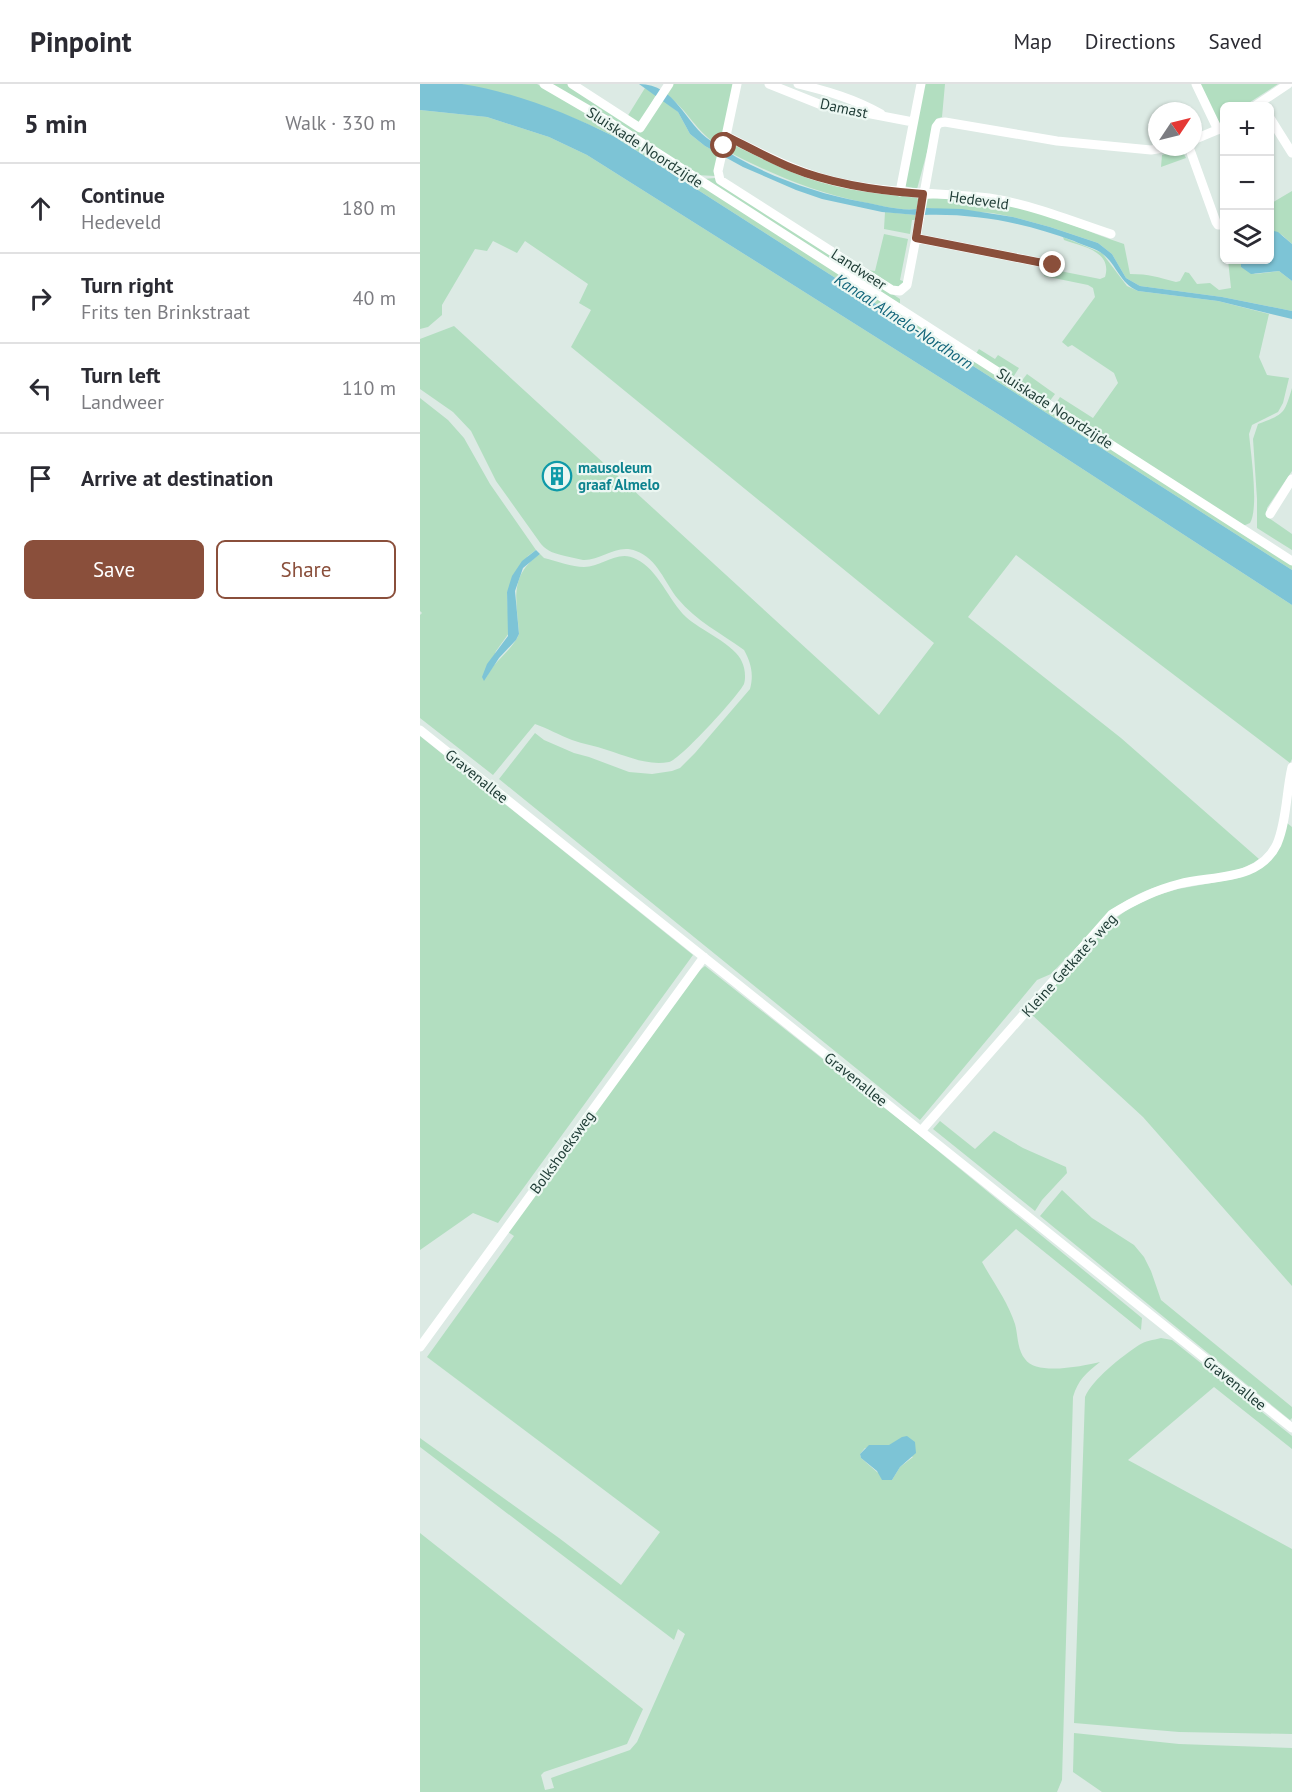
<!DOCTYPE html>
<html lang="en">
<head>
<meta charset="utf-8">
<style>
  :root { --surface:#fff; --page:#f7f7f7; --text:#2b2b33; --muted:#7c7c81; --line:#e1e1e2; --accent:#8a4f3b }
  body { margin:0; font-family:"PT Sans",sans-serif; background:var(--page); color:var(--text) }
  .controls { position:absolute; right:18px; top:18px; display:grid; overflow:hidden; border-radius:9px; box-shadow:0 2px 4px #0004 }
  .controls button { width:54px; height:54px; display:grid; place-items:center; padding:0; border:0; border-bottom:2px solid var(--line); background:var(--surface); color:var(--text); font:30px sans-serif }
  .compass { position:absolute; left:728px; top:18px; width:54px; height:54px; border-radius:50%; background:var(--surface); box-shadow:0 2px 4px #0004; rotate:55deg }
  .stop { position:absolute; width:18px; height:18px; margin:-14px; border:4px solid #8a4f3b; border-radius:50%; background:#fff }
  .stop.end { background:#8a4f3b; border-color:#fff; box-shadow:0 2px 6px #0008 }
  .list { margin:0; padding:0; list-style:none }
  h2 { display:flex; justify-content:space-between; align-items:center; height:78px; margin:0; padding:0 24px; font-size:26px }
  h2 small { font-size:20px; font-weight:400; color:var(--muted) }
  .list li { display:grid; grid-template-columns:39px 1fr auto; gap:18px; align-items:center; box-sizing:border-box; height:90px; padding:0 24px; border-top:2px solid var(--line) }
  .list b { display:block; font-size:22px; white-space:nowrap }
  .list p { margin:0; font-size:20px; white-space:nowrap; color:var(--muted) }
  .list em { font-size:20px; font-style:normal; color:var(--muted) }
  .actions { display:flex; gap:12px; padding:18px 24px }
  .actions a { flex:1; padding:14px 0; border:2px solid var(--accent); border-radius:9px; text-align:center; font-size:21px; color:var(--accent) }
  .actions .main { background:var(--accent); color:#fff }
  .icon { flex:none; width:33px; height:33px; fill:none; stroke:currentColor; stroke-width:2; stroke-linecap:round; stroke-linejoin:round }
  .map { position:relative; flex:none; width:872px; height:1708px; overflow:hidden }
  header { display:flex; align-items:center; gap:36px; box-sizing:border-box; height:84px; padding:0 30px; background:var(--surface); border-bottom:2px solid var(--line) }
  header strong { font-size:28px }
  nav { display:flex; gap:33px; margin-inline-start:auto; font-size:21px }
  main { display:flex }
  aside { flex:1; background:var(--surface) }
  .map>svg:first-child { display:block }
  .green { fill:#b2dec0; fill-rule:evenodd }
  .water { fill:#7dc4d6 }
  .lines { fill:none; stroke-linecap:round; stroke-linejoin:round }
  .minor { stroke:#fff; stroke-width:9 }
  .route { stroke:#8a4f3b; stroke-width:8 }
  .labels { text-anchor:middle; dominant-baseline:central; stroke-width:4.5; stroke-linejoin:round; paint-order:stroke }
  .street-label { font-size:15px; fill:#1d3a34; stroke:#ecf7f2 }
  .culture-label { font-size:15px; font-weight:bold; fill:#0d838f; stroke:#ecf7f2; text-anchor:start }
  .water-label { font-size:16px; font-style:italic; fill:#12657b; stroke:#ecf7f2 }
</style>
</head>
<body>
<header>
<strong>Pinpoint</strong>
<nav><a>Map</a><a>Directions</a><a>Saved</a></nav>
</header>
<main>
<aside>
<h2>5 min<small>Walk · 330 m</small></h2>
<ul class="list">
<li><svg class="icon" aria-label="ahead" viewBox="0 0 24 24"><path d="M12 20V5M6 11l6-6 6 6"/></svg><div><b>Continue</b><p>Hedeveld</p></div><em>180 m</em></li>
<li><svg class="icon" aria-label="right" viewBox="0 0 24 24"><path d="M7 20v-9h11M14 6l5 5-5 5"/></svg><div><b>Turn right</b><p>Frits ten Brinkstraat</p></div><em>40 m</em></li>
<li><svg class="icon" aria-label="left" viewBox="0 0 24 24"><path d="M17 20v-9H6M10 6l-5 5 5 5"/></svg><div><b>Turn left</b><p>Landweer</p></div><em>110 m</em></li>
<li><svg class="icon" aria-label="arrive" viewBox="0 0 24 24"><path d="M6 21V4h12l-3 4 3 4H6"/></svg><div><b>Arrive at destination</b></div></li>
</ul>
<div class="actions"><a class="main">Save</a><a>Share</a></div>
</aside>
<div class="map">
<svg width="872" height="1708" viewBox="0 0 872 1708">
  <rect width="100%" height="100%" fill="#dceae4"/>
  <path class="green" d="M 40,0 L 117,0 L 165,27 L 872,480 L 872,486 L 195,53 C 145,28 95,11 40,0 Z
    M 128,0 L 149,0 L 221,46 L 242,15 L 258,28 L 270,50 L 285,62 L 298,69 L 295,92 L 276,91 Z
    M 252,0 L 314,0 L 300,63 C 275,47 269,27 246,10 Z
    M 504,0 L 525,0 L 522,33 L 516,35 L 497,105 L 484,102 Z
    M 779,0 L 858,0 L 824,22 L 804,22 L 804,36 L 799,39 Z
    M 225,4 L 236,11 L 220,39 L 207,33 Z
    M 0,26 L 67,33 L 129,53 L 167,71 L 581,332 L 872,521 L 872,675 L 870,679 L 596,471 L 548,533 L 701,654 L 839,775 C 810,796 769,793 736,803 C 720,808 704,817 691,827 L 631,890 L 617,896 L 500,1036 L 79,695 L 115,649 L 124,656 L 154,669 L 169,673 L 209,688 L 232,690 L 252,687 L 260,684 L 275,669 L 330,605 C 334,590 331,579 324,566 C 302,550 275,536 258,515 C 245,499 237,474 216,467 C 197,459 181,477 163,476 C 157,475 151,473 145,472 C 134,469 128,468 121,460 L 76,397 L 51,347 L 33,328 L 0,305 L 0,255 L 34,242 L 459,631 L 514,559 L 151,263 L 171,226 L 159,219 L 168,200 L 105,157 L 97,169 L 73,157 L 67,167 L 55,165 L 22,221 L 22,231 L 8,243 L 0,245 Z
    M 308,57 L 430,105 L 497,114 L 498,115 L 497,125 C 479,127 459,121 442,118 C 393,108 349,89 305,66 Z
    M 759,66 L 763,68 L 766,74 L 741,83 L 742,71 Z
    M 296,94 L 480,215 L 480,220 L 282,95 Z
    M 872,107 L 872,160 L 862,151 L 850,146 L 850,120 Z
    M 513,114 C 544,116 574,118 604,125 C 639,134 671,149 704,160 L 710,190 C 730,190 737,193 756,198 L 760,197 L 765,188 L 769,189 L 777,200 L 790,199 L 799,206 L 811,204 L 808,176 L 821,176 L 821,183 L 835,190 L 859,187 L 872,197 L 872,227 L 802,213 L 720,202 L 706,194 L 692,170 L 678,159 L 630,143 L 593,133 L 572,129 L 505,124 L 507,115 Z
    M 465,128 L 496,131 L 495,136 L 492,136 L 490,150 L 464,145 Z
    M 464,150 L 488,155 L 480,196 L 483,197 L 483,199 L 476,204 L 447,186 L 455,187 Z
    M 643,153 L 682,169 L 707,202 L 718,207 L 798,217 L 849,230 L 839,273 L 847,291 L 869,294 L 863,319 L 858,328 L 832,341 L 829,350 C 831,370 839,424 830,439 L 823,442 L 635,321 L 640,313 L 673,334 L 698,299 L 694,289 L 652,261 L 648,263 L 642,258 L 675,213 L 673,204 L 668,201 L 624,192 L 624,186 L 625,184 L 680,195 L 685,193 C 693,167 661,162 644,156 Z
    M 559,265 L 575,275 L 578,271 L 599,284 L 592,295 L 555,271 Z
    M 607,290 L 635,310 L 629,318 L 600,299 Z
    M 872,304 L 872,387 L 847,424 L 846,432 L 872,450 L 872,466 L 837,444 L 837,415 L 833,355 L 838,340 C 864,330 864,331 872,304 Z
    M 0,314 L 28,336 L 44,354 L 70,400 L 116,466 L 108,472 L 87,508 L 89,549 L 76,567 L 66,594 C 74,576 92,567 99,550 C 97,517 88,492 120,470 L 124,474 C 137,477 152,483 164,483 C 182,483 198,465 216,475 C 239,486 248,516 266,533 C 280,546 316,561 322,578 C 325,584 326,594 324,600 C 318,612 260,676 249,678 C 227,682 207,672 187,666 C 176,662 163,660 152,656 C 139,651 127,644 115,640 L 73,691 L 0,634 L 0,531 L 2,529 L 0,527 Z
    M 0,652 L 273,871 L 78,1139 L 53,1129 L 0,1166 Z
    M 867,739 L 872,743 L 872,1202 L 723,1033 L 611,930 L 668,862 L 691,838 L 708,825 L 735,812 L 758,805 L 819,794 L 836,787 Z
    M 285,882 L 495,1048 L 722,1234 L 721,1246 L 596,1145 L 562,1178 C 573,1198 588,1218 595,1240 C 598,1251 597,1265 605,1275 C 616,1292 663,1282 680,1278 C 666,1289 658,1296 653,1313 L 642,1696 L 637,1708 L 0,1708 L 0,1449 L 223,1625 L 207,1660 L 124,1688 L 121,1691 L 125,1706 L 134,1704 L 131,1694 L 210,1666 L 217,1658 L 265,1550 L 258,1545 L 254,1556 L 0,1363 L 0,1354 L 139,1454 L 201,1501 L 240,1448 L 7,1273 L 94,1152 L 88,1148 L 277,888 ZM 469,1361 L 493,1373 L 480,1383 L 472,1396 L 457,1388 L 441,1374 L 440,1370 L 445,1364 Z
    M 520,1037 L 555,1065 L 574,1047 L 603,1064 L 646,1083 L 647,1089 L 622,1116 L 615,1127 L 513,1045 Z
    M 642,1106 L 672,1134 L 714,1161 L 724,1173 L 731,1187 L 741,1216 L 872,1323 L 872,1334 L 870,1336 L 620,1132 Z
    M 741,1254 L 752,1256 L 872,1352 L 872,1365 L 794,1303 L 708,1376 L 872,1465 L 872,1650 L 759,1648 L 654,1639 L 665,1313 C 672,1296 702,1272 719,1261 C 725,1257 733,1256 741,1254 Z
    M 654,1649 L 759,1660 L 872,1664 L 872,1708 L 682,1708 L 653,1688 Z"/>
  <path class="water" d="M 0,0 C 14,0 28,0 42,0 C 95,8 147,29 195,53 L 872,486 L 872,521 L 581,332 L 167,71 L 129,53 L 67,33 L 0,26 Z
    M 219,0 C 256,0 265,40 291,57 C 335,88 390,108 443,118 C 460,121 479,127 497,125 L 496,131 L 462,128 L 402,115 L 376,106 L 323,83 L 285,62 L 270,50 L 258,28 Z
    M 505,124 L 542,125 L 593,133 L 630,143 L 678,159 L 692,170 L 706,194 L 720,202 L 802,213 L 872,227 L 872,235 L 798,217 L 718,207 C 698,198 697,179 680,168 C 672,163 662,161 654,157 C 606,139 555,129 503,131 Z
    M 850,146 L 858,148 L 872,160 L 872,197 L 859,187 L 831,190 L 821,183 L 821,176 L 850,176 Z
    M 116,466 L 120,470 L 103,484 L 95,507 L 99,550 L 96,556 L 79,574 L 64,597 L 62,593 L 67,580 L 88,552 L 87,508 L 92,492 L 102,477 Z
    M 487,1352 L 495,1358 L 496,1369 L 480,1383 L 472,1396 L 462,1396 L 457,1387 L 441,1374 L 440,1370 L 449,1361 L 469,1361 L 482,1353 Z"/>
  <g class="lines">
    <path class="minor" d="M 124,0 L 191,39 L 872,477
      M 152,0 L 220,44 L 249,0
      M 317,0 L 306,52 C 337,67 368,84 402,94 C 457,110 513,108 569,114 C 610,120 652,137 691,150
      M 349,0 L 399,20 L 493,38
      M 378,0 C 407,7 435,15 461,30
      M 776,0 L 798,46
      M 835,22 L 868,0
      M 850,34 L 872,69
      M 306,52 L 298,87 L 300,96 L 472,206 L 480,207 L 487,201 L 496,154 L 633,181
      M 773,56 L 804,43
      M 769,63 L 796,138 L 798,141 L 804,141
      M 480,108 L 501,0
      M 496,154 L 516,43 L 519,39 L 525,38 L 637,57 L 731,66 L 749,63
      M 850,430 L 872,395
      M 0,646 L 872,1344
      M 501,1047 L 692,830 C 713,817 735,806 759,800 C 793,791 839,798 857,760 C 867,736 866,708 872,683
      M 0,1263 L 284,873"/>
  </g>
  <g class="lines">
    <path class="route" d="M 304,62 L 306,52 C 328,63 350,75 372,84 C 414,101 459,107 503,110 L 496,154 L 633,181"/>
  </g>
  <defs>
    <g id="building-ring" transform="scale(1.5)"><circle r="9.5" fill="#ecf7f2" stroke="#0f9aa8" stroke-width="1.5"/><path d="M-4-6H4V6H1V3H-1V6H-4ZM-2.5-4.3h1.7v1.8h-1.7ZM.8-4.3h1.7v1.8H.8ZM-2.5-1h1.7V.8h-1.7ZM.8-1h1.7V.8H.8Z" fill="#0f9aa8"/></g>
  </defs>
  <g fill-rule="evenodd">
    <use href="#building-ring" x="137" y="392"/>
  </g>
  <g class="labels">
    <g class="street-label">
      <text transform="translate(424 24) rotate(12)">Damast</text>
      <text transform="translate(225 63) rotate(33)">Sluiskade Noordzijde</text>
      <text transform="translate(559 116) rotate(8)">Hedeveld</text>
      <text transform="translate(439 185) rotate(33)">Landweer</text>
      <text transform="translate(635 324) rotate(33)">Sluiskade Noordzijde</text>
      <text transform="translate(57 692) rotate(39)">Gravenallee</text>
      <text transform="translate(649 881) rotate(-48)">Kleine Getkate's weg</text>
      <text transform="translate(436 995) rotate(39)">Gravenallee</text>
      <text transform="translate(142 1068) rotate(-54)">Bolkshoeksweg</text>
      <text transform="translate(815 1299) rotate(39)">Gravenallee</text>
    </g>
    <g class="culture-label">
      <text x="158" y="383">mausoleum<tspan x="158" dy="17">graaf Almelo</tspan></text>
    </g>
    <g class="water-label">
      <text transform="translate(484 237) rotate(33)">Kanaal Almelo-Nordhorn</text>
    </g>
  </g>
</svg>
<div class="controls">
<button>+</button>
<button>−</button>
<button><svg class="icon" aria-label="layers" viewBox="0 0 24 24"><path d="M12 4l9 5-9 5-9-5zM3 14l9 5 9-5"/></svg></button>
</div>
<svg class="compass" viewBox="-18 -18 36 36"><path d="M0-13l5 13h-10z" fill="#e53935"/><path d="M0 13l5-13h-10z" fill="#7c7c81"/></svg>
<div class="stop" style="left:304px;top:62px"></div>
<div class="stop end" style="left:633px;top:181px"></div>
</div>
</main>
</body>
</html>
